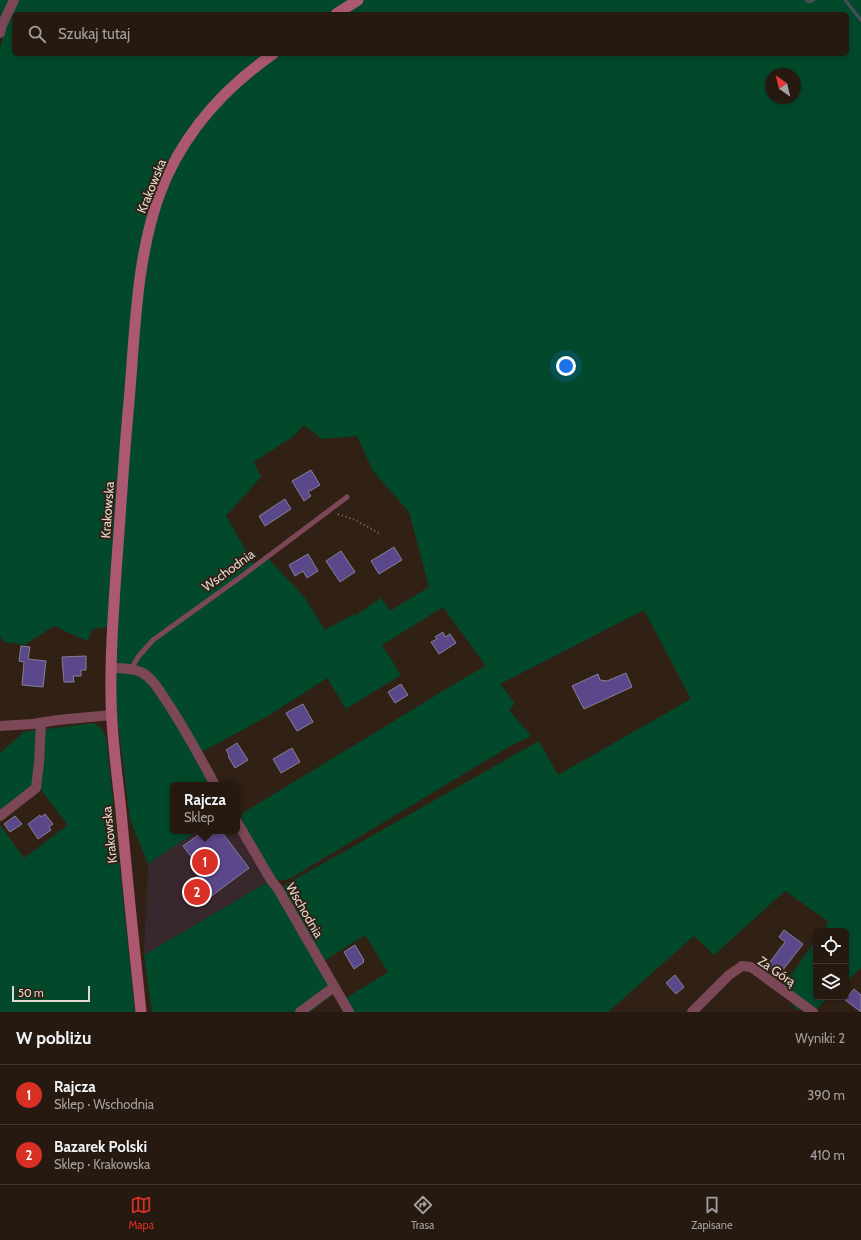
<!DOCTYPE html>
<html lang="pl">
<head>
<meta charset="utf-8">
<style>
  :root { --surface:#251910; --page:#2d2219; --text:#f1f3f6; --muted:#a3a09f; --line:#423830; --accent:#d93025 }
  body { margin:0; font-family:Cabin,sans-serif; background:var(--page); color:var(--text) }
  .controls { position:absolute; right:12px; bottom:12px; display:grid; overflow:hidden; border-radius:6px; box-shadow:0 2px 6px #0003 }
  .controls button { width:36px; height:36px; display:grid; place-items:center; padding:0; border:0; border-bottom:1px solid var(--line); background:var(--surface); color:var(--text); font:20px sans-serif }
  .compass { position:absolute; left:765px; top:68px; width:36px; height:36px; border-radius:50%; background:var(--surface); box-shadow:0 2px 6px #0003; rotate:326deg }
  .scale { position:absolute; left:12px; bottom:10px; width:78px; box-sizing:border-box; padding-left:4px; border:2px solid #e3d8cf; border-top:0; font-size:11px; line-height:14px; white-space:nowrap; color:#e3d8cf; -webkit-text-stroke:3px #312115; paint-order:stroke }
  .you { position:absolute; left:566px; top:366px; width:14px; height:14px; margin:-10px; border:3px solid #fff; border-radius:50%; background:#1a73e8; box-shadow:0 0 0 6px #1a73e833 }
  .badge { display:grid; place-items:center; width:26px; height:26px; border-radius:50%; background:var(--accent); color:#fff; font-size:13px; font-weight:700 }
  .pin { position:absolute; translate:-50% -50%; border:2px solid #fff; box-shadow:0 1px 4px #0006 }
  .popup { position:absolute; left:170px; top:782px; width:70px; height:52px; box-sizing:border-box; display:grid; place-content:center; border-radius:6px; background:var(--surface); filter:drop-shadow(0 1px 3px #0005); font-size:13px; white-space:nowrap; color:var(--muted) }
  .popup b { font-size:15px; color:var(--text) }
  .popup::after { content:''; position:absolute; left:50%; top:100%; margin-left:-8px; border:8px solid transparent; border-top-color:var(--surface) }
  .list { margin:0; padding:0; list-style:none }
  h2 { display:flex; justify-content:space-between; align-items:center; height:52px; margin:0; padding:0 16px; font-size:17px }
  h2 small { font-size:13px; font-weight:400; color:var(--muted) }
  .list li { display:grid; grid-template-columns:26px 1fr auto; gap:12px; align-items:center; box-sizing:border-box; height:60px; padding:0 16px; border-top:1px solid var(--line) }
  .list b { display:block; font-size:15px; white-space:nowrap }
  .list p { margin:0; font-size:13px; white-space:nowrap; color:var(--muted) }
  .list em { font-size:13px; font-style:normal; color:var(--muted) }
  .icon { flex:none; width:22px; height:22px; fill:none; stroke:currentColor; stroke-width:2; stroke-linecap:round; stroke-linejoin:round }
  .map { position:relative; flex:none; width:861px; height:1012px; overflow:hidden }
  .search { position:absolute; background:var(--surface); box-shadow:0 2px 6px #0003; left:12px; right:12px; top:12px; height:44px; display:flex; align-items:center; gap:10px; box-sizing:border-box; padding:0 14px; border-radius:6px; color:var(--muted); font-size:15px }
  .sheet { height:172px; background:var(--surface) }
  nav { display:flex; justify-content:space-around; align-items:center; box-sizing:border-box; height:56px; border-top:1px solid var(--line); background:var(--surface); font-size:11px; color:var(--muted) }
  nav a { display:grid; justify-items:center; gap:2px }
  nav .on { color:var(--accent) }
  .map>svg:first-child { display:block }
  .commercial { fill:#39272e }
  .green { fill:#02492c; fill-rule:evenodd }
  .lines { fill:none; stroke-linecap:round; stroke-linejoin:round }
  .stream { stroke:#464f57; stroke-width:3 }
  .building { fill:#5b488a; stroke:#848096 }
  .path { stroke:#83766b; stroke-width:2; stroke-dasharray:1 3; stroke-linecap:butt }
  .service { stroke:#7c4756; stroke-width:5 }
  .minor { stroke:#7c4756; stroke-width:10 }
  .secondary { stroke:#ad5871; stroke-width:11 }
  .labels { text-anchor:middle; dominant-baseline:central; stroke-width:4; stroke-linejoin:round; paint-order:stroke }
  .street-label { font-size:13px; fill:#e3d8cf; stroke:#312115 }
</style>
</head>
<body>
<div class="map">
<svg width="861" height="1012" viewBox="0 0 861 1012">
  <rect width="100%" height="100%" fill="#312115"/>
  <path class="commercial" d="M 197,831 L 237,831 L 271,880 L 144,955 L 148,864 Z"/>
  <path class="green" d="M 0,0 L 861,0 L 861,968 L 846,982 L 846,931 L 823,931 L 829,922 L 785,891 L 714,955 L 694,936 L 608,1012 L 354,1012 L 346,998 L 388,972 L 365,935 L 324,961 L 335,993 L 310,1012 L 152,1012 L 144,955 L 271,880 L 278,889 L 539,741 L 558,775 L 691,699 L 644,610 L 500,684 L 515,703 L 509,710 L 531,736 L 512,745 L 291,878 C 283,881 280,882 273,876 L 242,822 L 242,816 L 243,813 L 466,677 L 486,666 L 443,607 L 382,645 L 401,675 L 346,709 L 327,678 L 268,716 L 198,754 L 212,785 L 173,785 L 173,831 L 197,831 L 148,864 L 130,819 L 111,668 L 112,626 L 93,629 L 87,641 L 54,626 L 24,645 L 4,642 L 0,637 L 0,48 L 5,30 L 0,29 ZM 14,14 L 847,14 L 847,54 L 14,54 ZM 771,74 L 795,74 L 795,98 L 771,98 ZM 304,425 L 322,439 L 357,436 L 373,471 L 409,512 L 429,587 L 390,611 L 381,598 L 355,616 L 354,614 L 325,630 L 305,598 L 267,557 L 255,566 L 226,516 L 261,477 L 254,462 L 294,436 Z
    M 94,723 C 104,730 105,732 107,744 L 135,1012 L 0,1012 L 0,825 L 24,858 L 68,825 L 41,790 L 43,741 L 45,731 L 47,729 Z
    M 38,730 L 34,784 L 0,812 L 0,753 L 24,732 Z
    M 816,940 L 816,997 L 829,997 L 813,1012 L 796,1009 L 781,989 Z"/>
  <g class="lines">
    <path class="stream" d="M 806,0 L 809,2 L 814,0
      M 845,0 L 861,20"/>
  </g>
  <path class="building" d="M 311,470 L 320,485 L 308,492 L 311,496 L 304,501 L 292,481 Z
    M 285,499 L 291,509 L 265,526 L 259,516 Z
    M 394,547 L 402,560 L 379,574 L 371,561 Z
    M 341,551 L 355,572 L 340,582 L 326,561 Z
    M 308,554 L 318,571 L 307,578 L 303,571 L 295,576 L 289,565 Z
    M 443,632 L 445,637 L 450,634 L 456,643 L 439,654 L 431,642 L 437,639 L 435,637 Z
    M 21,646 L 30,647 L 28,659 L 46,661 L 43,687 L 22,685 L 24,662 L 19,661 Z
    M 86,656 L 86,670 L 81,670 L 81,676 L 73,676 L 74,682 L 64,682 L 62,657 Z
    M 626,673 L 632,687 L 584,709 L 572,686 L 598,674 L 600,680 L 607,681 Z
    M 401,684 L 408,695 L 395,703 L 388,692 Z
    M 303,704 L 313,722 L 297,731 L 286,713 Z
    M 237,743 L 248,760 L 235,768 L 228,756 L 229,755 L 226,750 Z
    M 292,748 L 300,762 L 281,773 L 273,759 Z
    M 45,814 L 53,824 L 49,827 L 51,830 L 38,839 L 28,824 L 40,815 L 41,817 Z
    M 15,816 L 22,824 L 10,832 L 4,824 Z
    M 204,831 L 221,831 L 249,868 L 202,903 L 188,883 L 203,872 L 183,846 Z
    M 784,930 L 803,944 L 779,975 L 767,966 L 785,942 L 779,937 Z
    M 355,945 L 364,960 L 363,961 L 364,962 L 354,969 L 344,952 Z
    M 675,975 L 684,987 L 676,994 L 666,983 Z
    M 854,989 L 861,995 L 861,1012 L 845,1000 Z"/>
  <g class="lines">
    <path class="path" d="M 338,514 L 355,520 L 379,533"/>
    <path class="service" d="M 131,669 L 138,657 L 153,640 L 238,579 L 347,497"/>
    <path class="minor" d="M 0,33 L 2,25 L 14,0
      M 111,668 C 120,668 132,668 141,672 C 153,678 160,692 167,702 C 185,729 200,757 215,785
      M 0,726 L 32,724 L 58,720 L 112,715
      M 0,816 L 36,788 L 39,763 L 41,723
      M 237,822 L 271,880 L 278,889 L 349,1012
      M 300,1012 L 334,987
      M 692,1012 L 729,975 L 742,966 L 751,967 L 813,1012"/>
    <path class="secondary" d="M 336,14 L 358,0
      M 141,1012 C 134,945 127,878 121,811 C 117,772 111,734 111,695 C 110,650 114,604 117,559 C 121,507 124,454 129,402 C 135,333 136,258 160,193 C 182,135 223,89 273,54"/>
  </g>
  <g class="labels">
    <g class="street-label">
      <text transform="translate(151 186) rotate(-68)">Krakowska</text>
      <text transform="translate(107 510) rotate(-86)">Krakowska</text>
      <text transform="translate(228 570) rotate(-36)">Wschodnia</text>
      <text transform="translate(109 835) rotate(-96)">Krakowska</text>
      <text transform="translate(305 910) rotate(60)">Wschodnia</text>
      <text transform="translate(777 971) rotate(34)">Za Górą</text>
    </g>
  </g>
</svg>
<div class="controls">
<button><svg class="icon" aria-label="locate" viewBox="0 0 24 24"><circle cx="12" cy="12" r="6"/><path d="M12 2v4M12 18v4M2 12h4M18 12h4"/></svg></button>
<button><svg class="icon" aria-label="layers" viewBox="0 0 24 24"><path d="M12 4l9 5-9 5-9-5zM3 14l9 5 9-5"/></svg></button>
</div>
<svg class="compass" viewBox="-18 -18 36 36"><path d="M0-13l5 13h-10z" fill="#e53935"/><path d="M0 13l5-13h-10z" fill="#a3a09f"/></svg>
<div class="scale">50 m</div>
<div class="you"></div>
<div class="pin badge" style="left:205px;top:862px">1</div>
<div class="popup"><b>Rajcza</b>Sklep</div>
<div class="pin badge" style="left:197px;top:892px">2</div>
<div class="search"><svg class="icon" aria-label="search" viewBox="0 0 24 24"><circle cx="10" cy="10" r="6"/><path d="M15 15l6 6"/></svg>Szukaj tutaj</div>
</div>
<section class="sheet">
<h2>W pobliżu<small>Wyniki: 2</small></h2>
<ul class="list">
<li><span class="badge">1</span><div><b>Rajcza</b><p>Sklep · Wschodnia</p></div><em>390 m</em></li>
<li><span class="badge">2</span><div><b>Bazarek Polski</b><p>Sklep · Krakowska</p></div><em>410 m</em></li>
</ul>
</section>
<nav>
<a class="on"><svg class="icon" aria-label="map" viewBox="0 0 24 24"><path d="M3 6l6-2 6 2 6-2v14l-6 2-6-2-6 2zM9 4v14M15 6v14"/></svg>Mapa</a>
<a><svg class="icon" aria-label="directions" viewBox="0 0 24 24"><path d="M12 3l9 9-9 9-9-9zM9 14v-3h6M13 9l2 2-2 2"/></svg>Trasa</a>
<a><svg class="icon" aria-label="saved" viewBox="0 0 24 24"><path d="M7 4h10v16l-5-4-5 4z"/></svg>Zapisane</a>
</nav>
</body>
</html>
